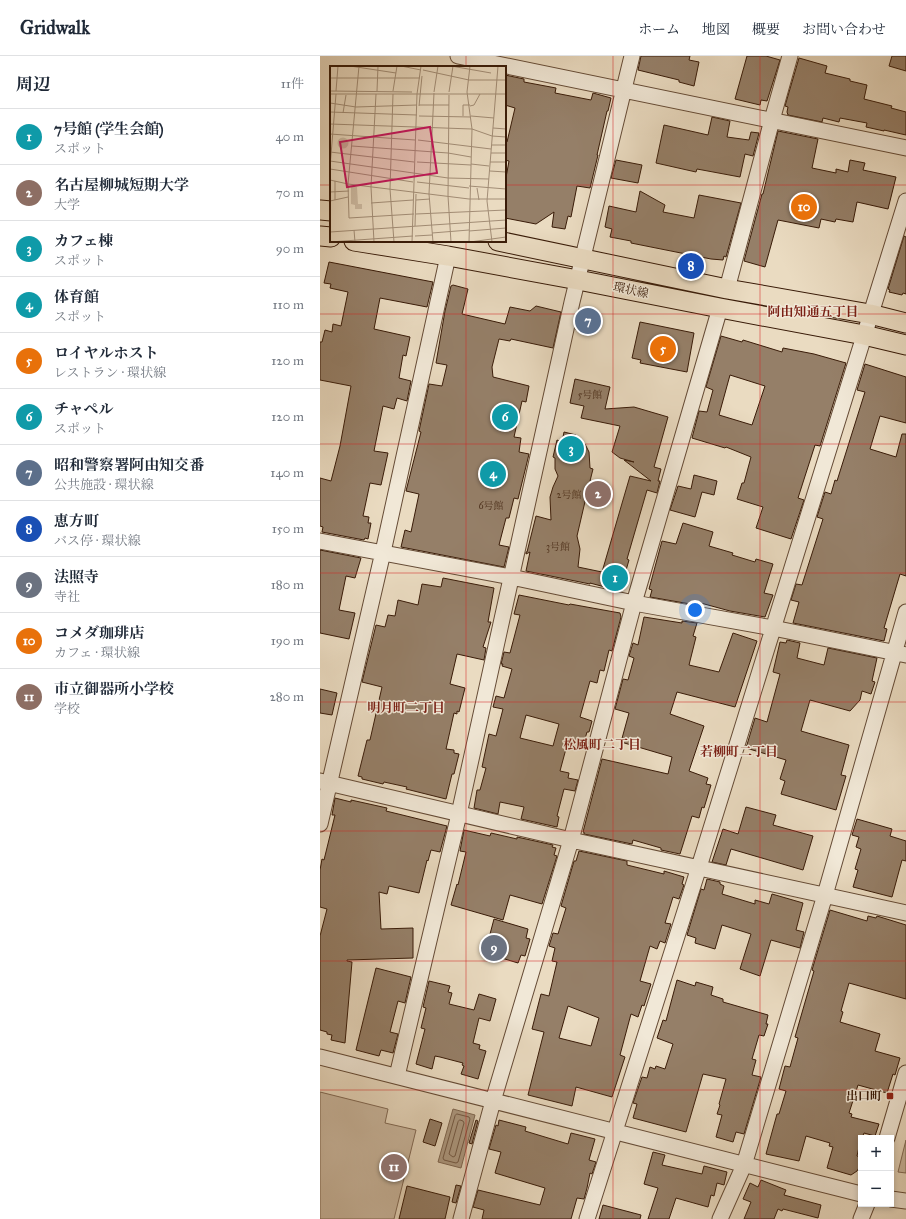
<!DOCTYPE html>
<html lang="ja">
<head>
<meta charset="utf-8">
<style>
  :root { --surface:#fff; --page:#f2f2f3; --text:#1f2937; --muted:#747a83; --line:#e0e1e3; --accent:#1a73e8 }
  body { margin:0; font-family:"IM FELL Great Primer","Noto Serif JP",serif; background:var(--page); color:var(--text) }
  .controls { position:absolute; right:12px; bottom:12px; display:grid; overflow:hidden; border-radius:0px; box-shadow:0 2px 6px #0003 }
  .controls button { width:36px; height:36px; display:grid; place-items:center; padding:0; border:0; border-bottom:1px solid var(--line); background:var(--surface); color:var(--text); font:20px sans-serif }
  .you { position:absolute; left:375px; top:554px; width:14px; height:14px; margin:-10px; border:3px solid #fff; border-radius:50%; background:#1a73e8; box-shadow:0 0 0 6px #1a73e833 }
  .badge { display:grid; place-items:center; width:26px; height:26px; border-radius:50%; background:var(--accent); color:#fff; font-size:13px; font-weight:700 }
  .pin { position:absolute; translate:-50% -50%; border:2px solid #fff; box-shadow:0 1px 4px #0006 }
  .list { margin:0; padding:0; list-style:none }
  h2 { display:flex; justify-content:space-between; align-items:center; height:52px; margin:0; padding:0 16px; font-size:17px }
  h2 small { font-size:13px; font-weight:400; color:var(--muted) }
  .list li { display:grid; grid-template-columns:26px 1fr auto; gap:12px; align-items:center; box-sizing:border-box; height:56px; padding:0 16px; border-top:1px solid var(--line) }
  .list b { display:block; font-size:15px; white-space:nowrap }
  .list p { margin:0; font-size:13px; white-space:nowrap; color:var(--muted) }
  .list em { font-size:13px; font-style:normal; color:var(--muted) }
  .map { position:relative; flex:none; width:586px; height:1163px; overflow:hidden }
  header { display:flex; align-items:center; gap:24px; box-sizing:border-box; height:56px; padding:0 20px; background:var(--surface); border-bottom:1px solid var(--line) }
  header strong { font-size:19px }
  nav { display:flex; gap:22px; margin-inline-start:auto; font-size:14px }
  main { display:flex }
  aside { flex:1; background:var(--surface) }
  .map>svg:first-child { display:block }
  .green { fill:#ccbaa2; stroke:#826a55 }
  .water { fill:#ae9a82; stroke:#7f6751 }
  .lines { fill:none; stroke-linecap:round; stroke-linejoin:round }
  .shore { stroke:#745a45; stroke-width:1 }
  .building { fill:#957f68; stroke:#391b08; fill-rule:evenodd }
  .minor-casing { stroke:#654b36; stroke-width:17 }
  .major-casing { stroke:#391b08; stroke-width:21 }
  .minor { stroke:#f1e8d7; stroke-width:15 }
  .major { stroke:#eadbc1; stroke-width:19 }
  .grid { fill:none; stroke:#d62828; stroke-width:1; stroke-opacity:0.55 }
  .poi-dot { fill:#8f2418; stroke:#f1e8d7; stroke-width:1.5 }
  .labels { text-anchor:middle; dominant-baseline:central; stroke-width:3; stroke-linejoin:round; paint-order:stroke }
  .number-label { font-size:10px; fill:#503420 }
  .street-label { font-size:12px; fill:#391b08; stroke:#f1e8d7 }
  .poi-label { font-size:12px; font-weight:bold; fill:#391b08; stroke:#f1e8d7; text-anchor:end }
  .neighbourhood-label { font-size:13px; font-weight:bold; fill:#7a1f14; stroke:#f1e8d7 }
  .inset-road { fill:none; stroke:#a38e77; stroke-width:1 }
  .view { fill:#c2185b; fill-opacity:0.15; stroke:#c2185b; stroke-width:2 }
  .inset-edge { fill:none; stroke:#391b08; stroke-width:2 }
</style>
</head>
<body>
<header>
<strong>Gridwalk</strong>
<nav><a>ホーム</a><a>地図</a><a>概要</a><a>お問い合わせ</a></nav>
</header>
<main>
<aside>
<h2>周辺<small>11件</small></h2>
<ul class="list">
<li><span class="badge" style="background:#0f9aa8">1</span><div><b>7号館 (学生会館)</b><p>スポット</p></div><em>40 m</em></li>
<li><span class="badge" style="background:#8d6e63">2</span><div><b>名古屋柳城短期大学</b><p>大学</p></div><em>70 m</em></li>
<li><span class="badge" style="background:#0f9aa8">3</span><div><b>カフェ棟</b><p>スポット</p></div><em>90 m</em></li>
<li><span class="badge" style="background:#0f9aa8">4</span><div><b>体育館</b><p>スポット</p></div><em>110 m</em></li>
<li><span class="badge" style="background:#e8710a">5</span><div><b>ロイヤルホスト</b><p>レストラン · 環状線</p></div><em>120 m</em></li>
<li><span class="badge" style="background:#0f9aa8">6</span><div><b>チャペル</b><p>スポット</p></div><em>120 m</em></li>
<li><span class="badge" style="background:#5c6f8a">7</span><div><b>昭和警察署阿由知交番</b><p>公共施設 · 環状線</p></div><em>140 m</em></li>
<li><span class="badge" style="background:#1a4fb4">8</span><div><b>恵方町</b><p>バス停 · 環状線</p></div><em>150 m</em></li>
<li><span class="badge" style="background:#6b7280">9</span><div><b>法照寺</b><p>寺社</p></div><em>180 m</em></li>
<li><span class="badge" style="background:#e8710a">10</span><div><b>コメダ珈琲店</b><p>カフェ · 環状線</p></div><em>190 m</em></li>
<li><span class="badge" style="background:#8d6e63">11</span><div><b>市立御器所小学校</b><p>学校</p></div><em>280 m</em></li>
</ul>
</aside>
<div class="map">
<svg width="586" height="1163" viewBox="0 0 586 1163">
  <rect width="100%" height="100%" fill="#eadbc1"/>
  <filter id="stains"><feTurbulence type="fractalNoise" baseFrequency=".005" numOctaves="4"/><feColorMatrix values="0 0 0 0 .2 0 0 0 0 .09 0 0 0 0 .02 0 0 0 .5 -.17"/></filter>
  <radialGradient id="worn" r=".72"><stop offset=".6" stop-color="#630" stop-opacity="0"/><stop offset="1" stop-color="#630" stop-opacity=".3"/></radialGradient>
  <path class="green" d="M 0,1036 L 68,1053 L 65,1067 L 96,1074 L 74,1163 L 0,1163 Z
    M 586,1084 L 586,1117 L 578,1116 Z"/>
  <path class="water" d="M 133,1053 L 155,1059 L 141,1112 L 118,1106 Z"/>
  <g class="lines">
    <path class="shore" d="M 137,1058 L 149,1061 L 150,1063 L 138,1106 L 136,1107 L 124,1104 L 123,1102 L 135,1060 Z
      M 140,1064 L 143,1065 L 144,1067 L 135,1100 L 133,1101 L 129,1098 L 138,1066 Z"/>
  </g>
  <path class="building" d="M 321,0 L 370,0 L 369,4 L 379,6 L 374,30 L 359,26 L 359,24 L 318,14 Z
    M 427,0 L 446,0 L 460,4 L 447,45 L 441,44 L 440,49 L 415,43 Z
    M 572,0 L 586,0 L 586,15 L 569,10 Z
    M 479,2 L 507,10 L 505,17 L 530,23 L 530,25 L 547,29 L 544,43 L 572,50 L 571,52 L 586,56 L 586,79 L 564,74 L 564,75 L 546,71 L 547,67 L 520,62 L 519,66 L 503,62 L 502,66 L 468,59 L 467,56 L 468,51 L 465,50 Z
    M 185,19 L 204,23 L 204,26 L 236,32 L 235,37 L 271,44 L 273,37 L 291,42 L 288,55 L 287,55 L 277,99 L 278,99 L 270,132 L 257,130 L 251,161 L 248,160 L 245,173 L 232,171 L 234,156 L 216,168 L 185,162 L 185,127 L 189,105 L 185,104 L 185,85 L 187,86 L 195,52 L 185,49 Z
    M 392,61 L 410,65 L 407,81 L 429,84 L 431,76 L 439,77 L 433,100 L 425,98 L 420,121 L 377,113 L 376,116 L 336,107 L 344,69 L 388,79 Z
    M 458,75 L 498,83 L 492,112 L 516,117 L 516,113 L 528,116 L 530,104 L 545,107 L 543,114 L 576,121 L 568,153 L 537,146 L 533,166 L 516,163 L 515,166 L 501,163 L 499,172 L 458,164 L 445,211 L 424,205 L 442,138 L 443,138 Z
    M 296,104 L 322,109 L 318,127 L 291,122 Z
    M 320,135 L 345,149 L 343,156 L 374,162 L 379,139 L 421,147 L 406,201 L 404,200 L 403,204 L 391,203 L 311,187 L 311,185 L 290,181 L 292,173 L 285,171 L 289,150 L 316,156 Z
    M 584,180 L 586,181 L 586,238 L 583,237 L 582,239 L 569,236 L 570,234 L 568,233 Z
    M 9,206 L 113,226 L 107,251 L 60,242 L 54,273 L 90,281 L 86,300 L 83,299 L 79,322 L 91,325 L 87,345 L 77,342 L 74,353 L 63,350 L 54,395 L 68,397 L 61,429 L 50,427 L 43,460 L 49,461 L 48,467 L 51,467 L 48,483 L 45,482 L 44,484 L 2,476 L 3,471 L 0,470 L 0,422 L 11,425 L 20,390 L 31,330 L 0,324 L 0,286 L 2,286 L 5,274 L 12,276 L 13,268 L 21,270 L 28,236 L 10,232 L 11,228 L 4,227 Z
    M 133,229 L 148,233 L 142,258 L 185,268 L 190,251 L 210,255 L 216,250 L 241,256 L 233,292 L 191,283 L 190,285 L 179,283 L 172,311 L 173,321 L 209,330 L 206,346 L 202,345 L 194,381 L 201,382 L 199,396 L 209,398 L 198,443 L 194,442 L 189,462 L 186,462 L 179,489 L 189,491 L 184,511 L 81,491 L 85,474 L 91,476 L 99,438 L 86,435 L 101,376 L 99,375 L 109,328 L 122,330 L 127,309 L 116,307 L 125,255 L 131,230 Z
    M 262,254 L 276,256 L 273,275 L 255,273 L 258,260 L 261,261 Z
    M 320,266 L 374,277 L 367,316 L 320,307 L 321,304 L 312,302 Z
    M 401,280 L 422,286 L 423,284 L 462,296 L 463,292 L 494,298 L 526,307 L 500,390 L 495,389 L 478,442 L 484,444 L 471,483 L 436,472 L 443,451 L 417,443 L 422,427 L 424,427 L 431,401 L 406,391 L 405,392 L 372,382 L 379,355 L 387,356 L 393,334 L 386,331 ZM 410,319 L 445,330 L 432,369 L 399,359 Z
    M 545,308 L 586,321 L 586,367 L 560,360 L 550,393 L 576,401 L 582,378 L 586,378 L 586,520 L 580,518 L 564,572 L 567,573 L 564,585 L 473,567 L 479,546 L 471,544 L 476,528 L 482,529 L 503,463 L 497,461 L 505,436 L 511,438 L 515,424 L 517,425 L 545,336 L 537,334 Z
    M 255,323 L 290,331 L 285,353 L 314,351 L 348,361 L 334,411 L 341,413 L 338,425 L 340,425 L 337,437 L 327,434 L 307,503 L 309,504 L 300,535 L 270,527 L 270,528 L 206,515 L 210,496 L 206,498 L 206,496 L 207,496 L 216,460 L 231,464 L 230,441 L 233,431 L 238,420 L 235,413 L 235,402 L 233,401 L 237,384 L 242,386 L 244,376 L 256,379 L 265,388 L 269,396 L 270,412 L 273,413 L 270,425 L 274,426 L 271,438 L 267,437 L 257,480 L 260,493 L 258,511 L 282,516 L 310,420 L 331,425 L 304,404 L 314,406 L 300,402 L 292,396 L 300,370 L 261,362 L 264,350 L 250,347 Z
    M 374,419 L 397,425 L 394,439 L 382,436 L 375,461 L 350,454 L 358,430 L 371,433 Z
    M 363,467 L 393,476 L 389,490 L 413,497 L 412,499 L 435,506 L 436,503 L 453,508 L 444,537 L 453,539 L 445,561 L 410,555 L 377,546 L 376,549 L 330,541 L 332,534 L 329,533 L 342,485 L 356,488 Z
    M 0,494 L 41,502 L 35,522 L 26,520 L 19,554 L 35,557 L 29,583 L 0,577 Z
    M 123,522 L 174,532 L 168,566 L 171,566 L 163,591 L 166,592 L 164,604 L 137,598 L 130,628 L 145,632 L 139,656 L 137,655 L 137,658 L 134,657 L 126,693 L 134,694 L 134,697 L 139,698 L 134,718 L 132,718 L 126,743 L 86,733 L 87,731 L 64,726 L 63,728 L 42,723 L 42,721 L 38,720 L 47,684 L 50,684 L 62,631 L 42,626 L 56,569 L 65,571 L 68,559 L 75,560 L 78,544 L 98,549 L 102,528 L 121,531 Z
    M 199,539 L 249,549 L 250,548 L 300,557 L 301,561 L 292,595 L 289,594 L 284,615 L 280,614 L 277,627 L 270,625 L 260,661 L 272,665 L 269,676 L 267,676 L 262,693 L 247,689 L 240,715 L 249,717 L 248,722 L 258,724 L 255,735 L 244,733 L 237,760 L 239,761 L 237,771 L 201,763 L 204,751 L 180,746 L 178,758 L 154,752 L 157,734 L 160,734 L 166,712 L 162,711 L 169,678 L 176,680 L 183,653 L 173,651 L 176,640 L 184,642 L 192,613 L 182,610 L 183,608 L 181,608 L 184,596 L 190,597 L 200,559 L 194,558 ZM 206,659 L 239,668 L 233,690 L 200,682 Z
    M 324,561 L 362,567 L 362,565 L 377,567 L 373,580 L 376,581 L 369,609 L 399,616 L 413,577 L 437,585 L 415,651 L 357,636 L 350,658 L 384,670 L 369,715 L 388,722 L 386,728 L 391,729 L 384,752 L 382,751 L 379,762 L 372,760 L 360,798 L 341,794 L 341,792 L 313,784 L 312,788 L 264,778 L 264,776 L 263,776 L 282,703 L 348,718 L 352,701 L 301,686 L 309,657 L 295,653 L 303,623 L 308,624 L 314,602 L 309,600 L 313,587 L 318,589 Z
    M 467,584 L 480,587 L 477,602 L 504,609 L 508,592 L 557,602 L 552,625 L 555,626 L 551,638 L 542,635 L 540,644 L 530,655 L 490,644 L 481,675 L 529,689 L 521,719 L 526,720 L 516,754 L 461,738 L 465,725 L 460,723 L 466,704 L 426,692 L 435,662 L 447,666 L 460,618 L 453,616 L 460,586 L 466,587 Z
    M 0,633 L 17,637 L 12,659 L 0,657 Z
    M 15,742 L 31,746 L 31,744 L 67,752 L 66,755 L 127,770 L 120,796 L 111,794 L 108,805 L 107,804 L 99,837 L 69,830 L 67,838 L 59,836 L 61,873 L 93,872 L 93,902 L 27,904 L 27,905 L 32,906 L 25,987 L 11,984 L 12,979 L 7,978 L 7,976 L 0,974 L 0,880 L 7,853 L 0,851 L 0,814 L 2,803 L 4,804 L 15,759 L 12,759 Z
    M 426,751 L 456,759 L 453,769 L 493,780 L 483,814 L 411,793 L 406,809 L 392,806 L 403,773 L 418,778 Z
    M 537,763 L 572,773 L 570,780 L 586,785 L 586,805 L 582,804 L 572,841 L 533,831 L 538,814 L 535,813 L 541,793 L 536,791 L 539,781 L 532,779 Z
    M 144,774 L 170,780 L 171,777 L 197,783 L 197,781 L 233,789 L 232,791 L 236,792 L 234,799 L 237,800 L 222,848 L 190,839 L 183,864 L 131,849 L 137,828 L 138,829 L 146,796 L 140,795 Z
    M 259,795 L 307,805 L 307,809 L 344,818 L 344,815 L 364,821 L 362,828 L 364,829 L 359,843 L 353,841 L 345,867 L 351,868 L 345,887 L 340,885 L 337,893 L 330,890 L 320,925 L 331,928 L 324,950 L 322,949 L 318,961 L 311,958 L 300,999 L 305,1001 L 292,1041 L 256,1031 L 252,1050 L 208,1039 L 224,976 L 212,973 L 221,938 L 229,940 L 237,906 L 232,905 L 235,892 L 229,890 L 233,877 L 238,878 L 246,852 L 241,850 L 254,805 L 256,805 ZM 248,950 L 279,962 L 271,990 L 239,982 Z
    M 387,823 L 400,826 L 400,828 L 404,830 L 402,838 L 435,848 L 435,844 L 449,848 L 452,838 L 483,847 L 476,874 L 484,876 L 480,892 L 451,884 L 440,920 L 420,913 L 431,878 L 402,869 L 395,893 L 375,887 L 376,882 L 367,879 L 381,833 L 384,834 Z
    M 510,854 L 547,865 L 548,860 L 556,862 L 557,860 L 586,869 L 586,943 L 529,927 L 521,955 L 523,956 L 520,966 L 560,978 L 555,995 L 580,1002 L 575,1019 L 573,1018 L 567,1037 L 538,1029 L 529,1057 L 532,1058 L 531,1061 L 559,1068 L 555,1080 L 544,1077 L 542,1082 L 541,1082 L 537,1100 L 541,1102 L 541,1108 L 537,1115 L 531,1119 L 507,1112 L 513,1091 L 509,1090 L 510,1087 L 486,1080 L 479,1105 L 446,1098 L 457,1058 L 459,1058 L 466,1035 L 459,1033 L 465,1010 L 470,1011 L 478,982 L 475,981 L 494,915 L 492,914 Z
    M 174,863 L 208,873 L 206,882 L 210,883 L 205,900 L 201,899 L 198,907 L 165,897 Z
    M 56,912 L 91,921 L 85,947 L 78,945 L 70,976 L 78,978 L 73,997 L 61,994 L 59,1000 L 36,994 Z
    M 357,924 L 375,930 L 376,926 L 393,931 L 391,939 L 403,943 L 403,946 L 448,959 L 446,968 L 448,968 L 444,980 L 439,979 L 432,1003 L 436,1004 L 432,1019 L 441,1021 L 424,1078 L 416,1076 L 413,1086 L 396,1081 L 402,1059 L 397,1058 L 400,1049 L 399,1048 L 406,1023 L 383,1018 L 366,1076 L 313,1062 L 317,1048 L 313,1047 L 322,1021 L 327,1022 L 330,1011 L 335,1013 L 336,1010 L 345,1013 L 353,988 L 337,982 L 343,964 L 346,965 Z
    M 109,925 L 130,930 L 128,936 L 132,937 L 129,948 L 154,954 L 159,938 L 176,943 L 170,965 L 159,962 L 153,987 L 160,989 L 159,993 L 166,995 L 158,1023 L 141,1018 L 144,1010 L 142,1009 L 143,1007 L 120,1001 L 115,1000 L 112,1013 L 96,1008 L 105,973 L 101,972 L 106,952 L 103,951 Z
    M 110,1063 L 122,1067 L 115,1090 L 103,1086 Z
    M 156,1064 L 158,1065 L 152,1088 L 149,1087 Z
    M 179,1064 L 206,1071 L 205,1075 L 248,1088 L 251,1077 L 275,1083 L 269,1104 L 276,1106 L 272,1118 L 270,1117 L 267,1132 L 264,1143 L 257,1142 L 251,1163 L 162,1163 L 164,1154 L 153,1151 L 158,1134 L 220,1149 L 225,1132 L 175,1117 L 181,1096 L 169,1093 L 176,1069 L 178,1070 Z
    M 333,1096 L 345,1099 L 342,1109 L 382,1118 L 384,1110 L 407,1116 L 404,1129 L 397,1127 L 394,1140 L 391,1139 L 388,1151 L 356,1142 L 349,1163 L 328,1163 L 338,1132 L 324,1128 Z
    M 441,1124 L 466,1134 L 464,1139 L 501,1149 L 498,1162 L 463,1153 L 462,1155 L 458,1153 L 454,1163 L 424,1163 L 431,1146 L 423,1143 L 430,1127 L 438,1131 Z
    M 136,1129 L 141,1130 L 136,1147 L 132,1146 Z
    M 87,1130 L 130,1141 L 125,1163 L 79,1163 Z
    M 283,1149 L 321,1159 L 320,1163 L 279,1163 Z"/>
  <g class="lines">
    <g class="minor-casing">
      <path id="minor" d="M 138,0 L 586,92
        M 407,233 L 452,64 L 470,0
        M 0,485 L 191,521 L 314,547 L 453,572 L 586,599
        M 0,725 L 251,784 L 586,857
        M 0,768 L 63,496 L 128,200
        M 0,1001 L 541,1138
        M 77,1020 L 139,758 L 252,246 L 312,0
        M 567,1082 L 586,1017
        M 571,1143 L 586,1145
        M 141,1163 L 173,1045 L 251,784 L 314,547 L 400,252
        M 267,1163 L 379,811 L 586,145
        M 400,1163 L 424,1109 L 505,839 L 586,556
        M 541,1163 L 547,1148"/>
    </g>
    <g class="major-casing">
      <path id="major" d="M 0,154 L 11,155
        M 0,180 L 11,181
        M 34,185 L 128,200 L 258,224 L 400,252 L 544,279 L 586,289
        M 178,185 L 407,233 L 550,258 L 586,267"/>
    </g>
    <use href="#minor" class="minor"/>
    <use href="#major" class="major"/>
  </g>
  <path class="grid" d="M 146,0 L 146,11M 293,0 L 293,1163M 440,0 L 440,1163M 0,129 L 11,129M 185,129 L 586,129M 146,185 L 146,1163M 0,258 L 586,258M 0,388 L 586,388M 0,517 L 586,517M 0,646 L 586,646M 0,775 L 586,775M 0,905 L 586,905M 0,1034 L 586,1034"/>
  <rect class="poi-dot" x="566" y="1036" width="8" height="8" rx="2"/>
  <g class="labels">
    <g class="number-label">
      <text x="270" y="339">5号館</text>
      <text x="249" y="439">2号館</text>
      <text x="171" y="450">6号館</text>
      <text x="238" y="491">3号館</text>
    </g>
    <g class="street-label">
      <text transform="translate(311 234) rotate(12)">環状線</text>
    </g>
    <g class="poi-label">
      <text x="562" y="1040">出口町</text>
    </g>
    <g class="neighbourhood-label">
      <text x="493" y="256">阿由知通五丁目</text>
      <text x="86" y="652">明月町二丁目</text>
      <text x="282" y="689">松風町二丁目</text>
      <text x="419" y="696">若柳町二丁目</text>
    </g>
  </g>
  <g transform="translate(10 10)">
    <rect width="176" height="176" fill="#eadbc1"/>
    <path d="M7.5 77a5.5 5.5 0 1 1 11 0a5.5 5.5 0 1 1-11 0ZM 21,120 L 27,121 L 28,138 L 32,138 L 32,143 L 25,143 L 25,139 L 21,138 Z" fill="#ccbaa2"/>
    <path class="inset-road" d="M 20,0 L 66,7M 29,0 L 18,118 L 19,152 L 84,148M 71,0 L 91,4M 121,0 L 161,7M 93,4 L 139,14 L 176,14M 0,12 L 90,12M 0,25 L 82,26M 6,25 L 8,0M 47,25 L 48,0M 63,25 L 67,0M 104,26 L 108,0M 119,26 L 123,0M 0,28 L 176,28M 63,28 L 60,123 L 64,176M 119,29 L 118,130 L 121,176M 0,37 L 26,41 L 87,39M 89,39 L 119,39M 89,40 L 92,10M 140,40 L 144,39 L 150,28M 0,46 L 87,49M 13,47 L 16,29M 89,50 L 141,51M 133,50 L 133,39 L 140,39M 141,50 L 164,52M 0,58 L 142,63 L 162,70 L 176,71M 163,62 L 176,63M 0,68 L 85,74M 88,74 L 161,83M 162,79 L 176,79M 22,80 L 118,87 L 141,91M 0,86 L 84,96M 161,87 L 176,87M 0,95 L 118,112 L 159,113M 87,96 L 141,99M 160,96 L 176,96M 141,98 L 159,100M 0,101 L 6,28M 0,103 L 83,116M 160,105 L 176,106M 0,114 L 18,118 L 139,133 L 176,133M 5,115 L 5,134M 87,116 L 139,122M 139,120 L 176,123M 147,122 L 149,134M 0,126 L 19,125M 86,134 L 100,133M 0,135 L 18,131M 41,137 L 83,134M 86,148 L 176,144M 85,160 L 86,128M 24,164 L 25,176M 139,165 L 176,162M 0,166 L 176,154M 102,167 L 139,164M 85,170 L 102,169M 0,176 L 83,170M 44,176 L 41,121 L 46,28M 82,176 L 87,28 L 91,0M 103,176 L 99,128 L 104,27M 139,176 L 142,63 L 137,26 L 140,0M 140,176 L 176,171M 162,176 L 157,135 L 168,0"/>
    <path class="view" d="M 100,61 L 107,107 L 17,121 L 10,76 Z"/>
    <rect width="176" height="176" class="inset-edge"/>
  </g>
  <rect width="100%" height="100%" filter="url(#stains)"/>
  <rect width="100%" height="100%" fill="url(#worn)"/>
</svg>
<div class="controls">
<button>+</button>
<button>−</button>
</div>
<div class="you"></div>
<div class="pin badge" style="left:295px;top:522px;background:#0f9aa8">1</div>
<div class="pin badge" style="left:278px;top:438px;background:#8d6e63">2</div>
<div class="pin badge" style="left:251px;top:393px;background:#0f9aa8">3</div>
<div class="pin badge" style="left:173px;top:418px;background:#0f9aa8">4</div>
<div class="pin badge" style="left:343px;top:293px;background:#e8710a">5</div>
<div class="pin badge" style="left:185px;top:361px;background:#0f9aa8">6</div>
<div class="pin badge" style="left:268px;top:265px;background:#5c6f8a">7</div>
<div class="pin badge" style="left:371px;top:210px;background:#1a4fb4">8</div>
<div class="pin badge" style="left:174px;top:892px;background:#6b7280">9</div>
<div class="pin badge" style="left:484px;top:151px;background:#e8710a">10</div>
<div class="pin badge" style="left:74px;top:1111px;background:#8d6e63">11</div>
</div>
</main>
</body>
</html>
